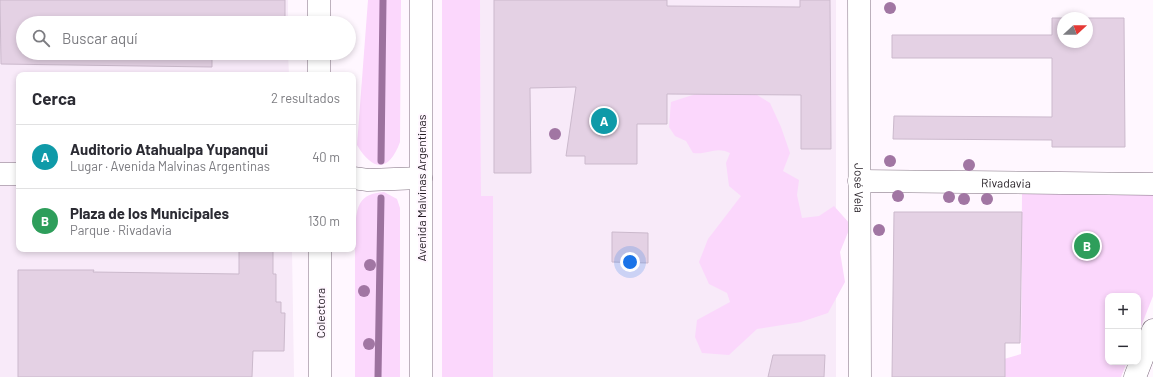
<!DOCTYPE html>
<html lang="es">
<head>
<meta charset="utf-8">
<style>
  :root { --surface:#fff; --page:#f7f7f7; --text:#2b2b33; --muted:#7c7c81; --line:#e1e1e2; --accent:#3b7b6b }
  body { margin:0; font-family:Barlow,sans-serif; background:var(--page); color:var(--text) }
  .controls { position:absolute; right:12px; bottom:12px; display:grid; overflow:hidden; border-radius:8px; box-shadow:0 2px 6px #0003 }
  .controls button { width:36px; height:36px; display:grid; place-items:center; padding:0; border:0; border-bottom:1px solid var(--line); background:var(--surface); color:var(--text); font:20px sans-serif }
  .compass { position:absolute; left:1057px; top:12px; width:36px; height:36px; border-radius:50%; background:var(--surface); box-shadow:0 2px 6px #0003; rotate:69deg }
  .you { position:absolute; left:630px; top:262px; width:14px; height:14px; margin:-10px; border:3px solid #fff; border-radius:50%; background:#1a73e8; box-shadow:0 0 0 6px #1a73e833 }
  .badge { display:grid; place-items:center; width:26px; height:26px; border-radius:50%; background:var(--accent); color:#fff; font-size:13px; font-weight:700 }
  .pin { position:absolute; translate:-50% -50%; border:2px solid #fff; box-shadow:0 1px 4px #0006 }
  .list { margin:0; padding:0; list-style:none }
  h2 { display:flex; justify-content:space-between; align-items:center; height:52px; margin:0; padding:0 16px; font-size:17px }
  h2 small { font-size:13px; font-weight:400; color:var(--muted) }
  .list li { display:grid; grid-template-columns:26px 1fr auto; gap:12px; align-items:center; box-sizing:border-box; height:64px; padding:0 16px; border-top:1px solid var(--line) }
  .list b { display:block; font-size:15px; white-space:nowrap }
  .list p { margin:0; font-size:13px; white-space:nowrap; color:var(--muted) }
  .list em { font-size:13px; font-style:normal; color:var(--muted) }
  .icon { flex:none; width:22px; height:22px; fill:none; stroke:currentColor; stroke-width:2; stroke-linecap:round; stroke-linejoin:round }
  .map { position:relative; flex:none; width:1153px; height:377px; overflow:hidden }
  .search { position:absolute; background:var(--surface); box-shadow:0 2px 6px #0003; left:16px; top:16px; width:340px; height:44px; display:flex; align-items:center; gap:10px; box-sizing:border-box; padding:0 14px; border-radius:22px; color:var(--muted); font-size:15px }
  .panel { position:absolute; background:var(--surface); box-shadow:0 2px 6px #0003; left:16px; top:72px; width:340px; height:180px; border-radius:8px }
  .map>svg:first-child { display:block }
  .built { fill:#f8eaf9 }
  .green { fill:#fbd7fc }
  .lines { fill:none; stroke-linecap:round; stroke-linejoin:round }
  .stream { stroke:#9c729e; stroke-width:7 }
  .building { fill:#e4d1e4; stroke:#cbb9cc; fill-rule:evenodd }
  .minor-casing { stroke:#7f6f7f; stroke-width:23 }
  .major-casing { stroke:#7f6f7f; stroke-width:23 }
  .minor { stroke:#fff; stroke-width:22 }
  .major { stroke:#fff; stroke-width:22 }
  .tree { fill:#a176a3 }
  .labels { text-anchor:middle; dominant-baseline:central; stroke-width:4; stroke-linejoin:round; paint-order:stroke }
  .street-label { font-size:12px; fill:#221b22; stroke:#fff7ff }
</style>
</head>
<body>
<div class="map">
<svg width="1153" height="377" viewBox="0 0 1153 377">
  <rect width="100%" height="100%" fill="#fff7ff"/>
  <path class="built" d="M 0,0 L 288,0 L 288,23 L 23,23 L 23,53 L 288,53 L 289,75 L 19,75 L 19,249 L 292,249 L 294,377 L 0,377 Z
    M 480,0 L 836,0 L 836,377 L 493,377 L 493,196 L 481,196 Z"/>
  <path class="green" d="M 368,0 L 401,0 L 400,142 C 389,172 373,172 357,145 Z
    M 442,0 L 480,0 L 481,196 L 493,196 L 493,377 L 442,377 Z
    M 714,88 L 749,90 L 770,103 L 781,127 L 790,153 L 783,171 L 799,180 L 797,195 L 802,218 L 819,216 L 834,206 L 851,225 L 840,252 L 845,282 L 828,313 L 801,322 L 757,329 L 729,355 L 702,353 L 695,337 L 697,320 L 730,302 L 727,293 L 709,284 L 699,262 L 708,239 L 741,196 L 729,186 L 726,163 L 730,153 C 715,146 709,155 693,153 L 686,141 L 675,136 L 669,127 L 671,102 Z
    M 384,192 L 397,199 L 400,208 L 400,377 L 355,377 L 355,228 C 357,205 359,194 384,192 Z
    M 1022,194 L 1153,195 L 1153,296 L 1138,334 L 1138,296 L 1108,296 L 1108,362 L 1127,362 L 1121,377 L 1001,377 L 1004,359 L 1021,354 Z"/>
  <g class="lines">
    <path class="stream" d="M 381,161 L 383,0
      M 378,377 L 381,198"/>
  </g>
  <path class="building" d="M 0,0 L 285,0 L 285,23 L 23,23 L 23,53 L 212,53 L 212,67 L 1,64 Z
    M 494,0 L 667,0 L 667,6 L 800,7 L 800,0 L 830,0 L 831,149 L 801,149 L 801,95 L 667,94 L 667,124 L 637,124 L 637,164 L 585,164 L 585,156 L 566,156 L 576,87 L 530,88 L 531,173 L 494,173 Z
    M 1052,18 L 1124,18 L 1125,147 L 1052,147 L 1052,140 L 893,139 L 894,116 L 1052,117 L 1052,58 L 892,58 L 892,35 L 1052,35 ZM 1063,18 L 1087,18 L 1087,42 L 1063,42 Z
    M 894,212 L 1022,212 L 1020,343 L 1005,343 L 1005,377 L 892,377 Z
    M 612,232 L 648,233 L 648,263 L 612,262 Z
    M 239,249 L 273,250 L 273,274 L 276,274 L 276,302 L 281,302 L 281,313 L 285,313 L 284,351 L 253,351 L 252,377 L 18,377 L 18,270 L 94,270 L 93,272 L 239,274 Z
    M 773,355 L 825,355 L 824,377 L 768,377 Z"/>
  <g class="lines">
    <g class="minor-casing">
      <g id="minor">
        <path d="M 319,0 L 319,23"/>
        <path id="s1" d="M 859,0 L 860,377"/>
        <path d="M 319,53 L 319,75"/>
        <path d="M 0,174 L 19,174"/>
        <path d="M 353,178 L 368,180 L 421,178"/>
        <path id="s2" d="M 859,181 L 1153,184"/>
        <path d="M 320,377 L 320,249"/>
        <path d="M 1135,377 L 1153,330"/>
      </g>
    </g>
    <g class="major-casing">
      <path id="major" d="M 421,0 L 421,377"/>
    </g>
    <use href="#minor" class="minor"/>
    <use href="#major" class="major"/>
  </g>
  <g class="tree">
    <circle cx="890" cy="8" r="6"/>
    <circle cx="555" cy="134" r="6"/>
    <circle cx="890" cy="161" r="6"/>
    <circle cx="969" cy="165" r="6"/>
    <circle cx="898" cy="196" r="6"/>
    <circle cx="949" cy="197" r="6"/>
    <circle cx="964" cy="199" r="6"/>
    <circle cx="987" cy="199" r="6"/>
    <circle cx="879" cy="230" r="6"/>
    <circle cx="370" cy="265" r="6"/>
    <circle cx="364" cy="291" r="6"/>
    <circle cx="369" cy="344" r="6"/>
  </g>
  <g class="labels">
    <g class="street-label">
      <text stroke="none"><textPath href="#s2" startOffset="147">Rivadavia</textPath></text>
      <text transform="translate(421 188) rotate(-90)">Avenida Malvinas Argentinas</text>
      <text stroke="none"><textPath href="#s1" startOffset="188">José Vela</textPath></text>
      <text transform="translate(320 313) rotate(-90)">Colectora</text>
    </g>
  </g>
</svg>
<div class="controls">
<button>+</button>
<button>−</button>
</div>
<svg class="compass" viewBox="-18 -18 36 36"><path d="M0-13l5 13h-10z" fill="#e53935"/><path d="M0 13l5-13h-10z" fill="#7c7c81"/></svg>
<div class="you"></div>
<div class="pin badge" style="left:604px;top:121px;background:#0f9aa8">A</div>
<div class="pin badge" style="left:1087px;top:246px;background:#2e9e5b">B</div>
<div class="search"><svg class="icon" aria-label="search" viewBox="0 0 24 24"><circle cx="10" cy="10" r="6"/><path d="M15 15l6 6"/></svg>Buscar aquí</div>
<section class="panel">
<h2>Cerca<small>2 resultados</small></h2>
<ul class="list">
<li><span class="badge" style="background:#0f9aa8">A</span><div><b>Auditorio Atahualpa Yupanqui</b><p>Lugar · Avenida Malvinas Argentinas</p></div><em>40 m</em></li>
<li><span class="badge" style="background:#2e9e5b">B</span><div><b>Plaza de los Municipales</b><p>Parque · Rivadavia</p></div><em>130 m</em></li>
</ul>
</section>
</div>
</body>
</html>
